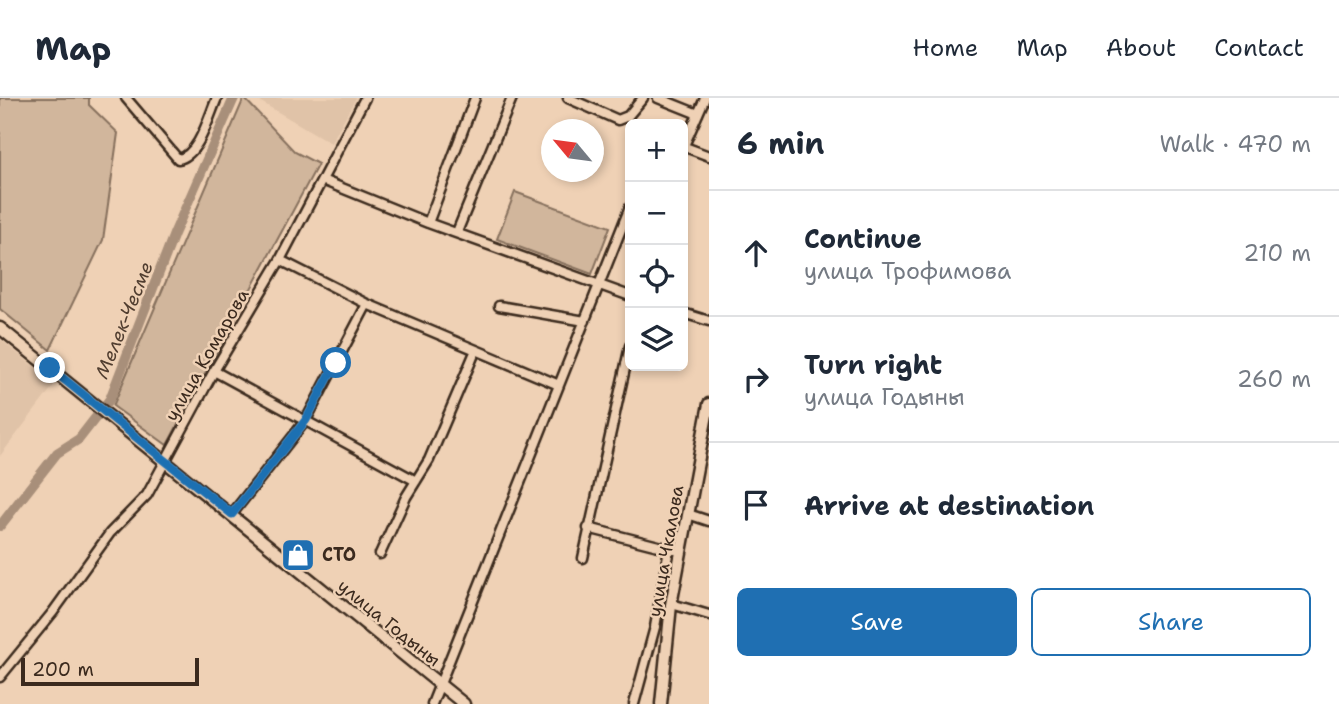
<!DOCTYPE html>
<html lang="en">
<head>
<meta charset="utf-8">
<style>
  :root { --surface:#fff; --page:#f6f6f7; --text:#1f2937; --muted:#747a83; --line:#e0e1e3; --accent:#1f6fb2 }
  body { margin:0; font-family:"Shantell Sans",sans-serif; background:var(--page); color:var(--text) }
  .controls { position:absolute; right:21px; top:21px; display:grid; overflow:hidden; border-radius:10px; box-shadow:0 4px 10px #0003 }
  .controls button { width:63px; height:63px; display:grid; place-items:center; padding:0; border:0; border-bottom:2px solid var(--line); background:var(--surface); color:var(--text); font:35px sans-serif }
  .compass { position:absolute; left:541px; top:21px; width:63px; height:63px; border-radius:50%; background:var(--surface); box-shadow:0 4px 10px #0003; rotate:299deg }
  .scale { position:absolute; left:21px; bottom:18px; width:178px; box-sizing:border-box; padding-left:7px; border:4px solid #3b2a1e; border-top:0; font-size:19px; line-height:24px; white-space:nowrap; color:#3b2a1e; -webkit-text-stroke:5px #efd1b5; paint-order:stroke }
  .stop { position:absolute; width:21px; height:21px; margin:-16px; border:5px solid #1f6fb2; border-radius:50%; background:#fff }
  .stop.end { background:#1f6fb2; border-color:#fff; box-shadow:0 2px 7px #0008 }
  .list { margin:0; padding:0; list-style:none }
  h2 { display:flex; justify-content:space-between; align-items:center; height:91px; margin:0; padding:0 28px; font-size:30px }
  h2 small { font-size:23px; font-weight:400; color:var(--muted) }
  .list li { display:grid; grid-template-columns:46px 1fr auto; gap:21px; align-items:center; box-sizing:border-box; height:126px; padding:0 28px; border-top:2px solid var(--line) }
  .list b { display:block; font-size:26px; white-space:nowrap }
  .list p { margin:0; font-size:23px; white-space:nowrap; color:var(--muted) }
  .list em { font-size:23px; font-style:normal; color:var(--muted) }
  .actions { display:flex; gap:14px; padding:21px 28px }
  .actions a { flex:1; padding:16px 0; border:2px solid var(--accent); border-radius:10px; text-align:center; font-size:24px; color:var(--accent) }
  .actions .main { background:var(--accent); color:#fff }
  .icon { flex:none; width:38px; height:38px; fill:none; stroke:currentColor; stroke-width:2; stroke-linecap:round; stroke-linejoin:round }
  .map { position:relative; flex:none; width:709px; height:606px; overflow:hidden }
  header { display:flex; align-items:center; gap:42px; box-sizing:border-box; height:98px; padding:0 35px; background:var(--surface); border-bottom:2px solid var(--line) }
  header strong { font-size:33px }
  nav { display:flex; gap:38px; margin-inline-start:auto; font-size:24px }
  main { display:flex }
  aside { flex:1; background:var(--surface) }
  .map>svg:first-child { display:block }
  .built { fill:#e0c3a8 }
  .green { fill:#d1b69c; stroke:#86705d; stroke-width:2 }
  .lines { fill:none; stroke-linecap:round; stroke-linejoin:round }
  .river { stroke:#a88f7a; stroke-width:10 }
  .minor-casing { stroke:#3b2a1e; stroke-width:13 }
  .major-casing { stroke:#3b2a1e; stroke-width:15 }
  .minor { stroke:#efd1b5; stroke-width:8 }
  .major { stroke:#efd1b5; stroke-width:10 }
  .route { stroke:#1f6fb2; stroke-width:9 }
  .labels { text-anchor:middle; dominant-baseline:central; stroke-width:5; stroke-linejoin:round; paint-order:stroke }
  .street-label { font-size:18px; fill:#3b2a1e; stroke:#efd1b5 }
  .poi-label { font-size:18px; font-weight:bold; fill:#3b2a1e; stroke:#efd1b5; text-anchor:start }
  .water-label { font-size:19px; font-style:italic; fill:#513e30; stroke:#efd1b5 }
</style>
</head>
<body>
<header>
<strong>Map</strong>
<nav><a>Home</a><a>Map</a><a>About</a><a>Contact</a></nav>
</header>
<main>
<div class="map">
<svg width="709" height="606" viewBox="0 0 709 606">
  <rect width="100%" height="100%" fill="#efd1b5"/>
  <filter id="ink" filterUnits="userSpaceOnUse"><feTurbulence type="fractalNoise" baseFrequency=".0143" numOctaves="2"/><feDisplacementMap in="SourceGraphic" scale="14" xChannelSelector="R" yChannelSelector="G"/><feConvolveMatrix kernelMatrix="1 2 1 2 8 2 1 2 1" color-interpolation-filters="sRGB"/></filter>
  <g filter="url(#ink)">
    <path class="built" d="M 254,0 L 356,0 L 331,45 Z
      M 0,241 L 55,286 L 0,358 Z"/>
    <path class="green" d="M 0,0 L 89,0 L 89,7 L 118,35 L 103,142 L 50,252 L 0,211 Z
      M 244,0 L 295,54 L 318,66 L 167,347 L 113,308 Z
      M 515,94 L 610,129 L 592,176 L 497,141 Z"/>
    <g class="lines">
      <path class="river" d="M 0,428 L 57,355 L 79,341 L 110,301 L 174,136 L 234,0"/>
      <g class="minor-casing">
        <path id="minor" d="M 126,0 L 178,61 C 199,58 209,18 217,0
          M 568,0 L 618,22 L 628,18 L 643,0
          M 658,0 L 698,16
          M 685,49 L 709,58
          M 683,50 L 705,0
          M 322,82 L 428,125 L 630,198
          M 428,125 L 475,0
          M 457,134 L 512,0
          M 280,162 L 367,206 L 559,287
          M 499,208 L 585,223
          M 683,215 L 709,223
          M 214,273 L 416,383
          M 232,416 L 306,322 L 367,206
          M 691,417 L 709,423
          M 588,430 L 674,452
          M 380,456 L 406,399 L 429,362 L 475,254
          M 583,460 L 630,248
          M 675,507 L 709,517
          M 0,579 L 53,514 L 110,435 L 147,397 L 214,273 L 280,162 L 365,0
          M 432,606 L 630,109
          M 634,606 L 655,529 L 669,451"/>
      </g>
      <g class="major-casing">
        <path id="major" d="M 0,230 L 464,606
          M 661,606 L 671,507 L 709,306"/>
      </g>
      <use href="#minor" class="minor"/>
      <use href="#major" class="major"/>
    </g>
  </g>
  <g class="lines" filter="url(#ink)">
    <path class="route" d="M 50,270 L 232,416 L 306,322 L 336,265"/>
  </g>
  <defs>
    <g id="shop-square" transform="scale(1.75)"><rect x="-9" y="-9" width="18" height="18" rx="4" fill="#1f6fb2" stroke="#efd1b5"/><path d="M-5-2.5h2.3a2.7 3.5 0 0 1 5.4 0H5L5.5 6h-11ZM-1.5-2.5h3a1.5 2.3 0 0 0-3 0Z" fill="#fff"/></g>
  </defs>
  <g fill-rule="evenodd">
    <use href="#shop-square" x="298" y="457"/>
  </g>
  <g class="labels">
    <g class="street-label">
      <text transform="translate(207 257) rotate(-60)">улица Комарова</text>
      <text transform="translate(666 453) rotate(-80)">улица Чкалова</text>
      <text transform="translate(389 525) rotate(39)">улица Годыны</text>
    </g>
    <g class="poi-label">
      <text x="322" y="457">СТО</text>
    </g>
    <g class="water-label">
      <text transform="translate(124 222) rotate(-68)">Мелек-Чесме</text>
    </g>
  </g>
</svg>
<div class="controls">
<button>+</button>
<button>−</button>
<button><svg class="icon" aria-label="locate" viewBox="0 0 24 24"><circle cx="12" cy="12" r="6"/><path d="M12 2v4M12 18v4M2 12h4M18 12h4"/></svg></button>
<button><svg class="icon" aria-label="layers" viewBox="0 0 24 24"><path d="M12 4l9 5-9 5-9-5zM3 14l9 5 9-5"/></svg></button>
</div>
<svg class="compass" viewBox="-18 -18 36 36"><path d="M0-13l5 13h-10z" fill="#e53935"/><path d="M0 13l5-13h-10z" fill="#747a83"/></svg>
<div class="scale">200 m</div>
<div class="stop" style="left:336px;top:265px"></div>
<div class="stop end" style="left:50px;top:270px"></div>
</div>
<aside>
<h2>6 min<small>Walk · 470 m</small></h2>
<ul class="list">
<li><svg class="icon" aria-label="ahead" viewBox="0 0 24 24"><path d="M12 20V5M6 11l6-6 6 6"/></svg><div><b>Continue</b><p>улица Трофимова</p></div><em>210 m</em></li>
<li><svg class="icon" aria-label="right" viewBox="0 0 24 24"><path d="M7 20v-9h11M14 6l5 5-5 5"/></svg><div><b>Turn right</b><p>улица Годыны</p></div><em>260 m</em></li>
<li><svg class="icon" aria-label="arrive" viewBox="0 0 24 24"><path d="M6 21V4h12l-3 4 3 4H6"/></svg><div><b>Arrive at destination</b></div></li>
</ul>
<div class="actions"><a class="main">Save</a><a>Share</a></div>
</aside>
</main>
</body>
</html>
